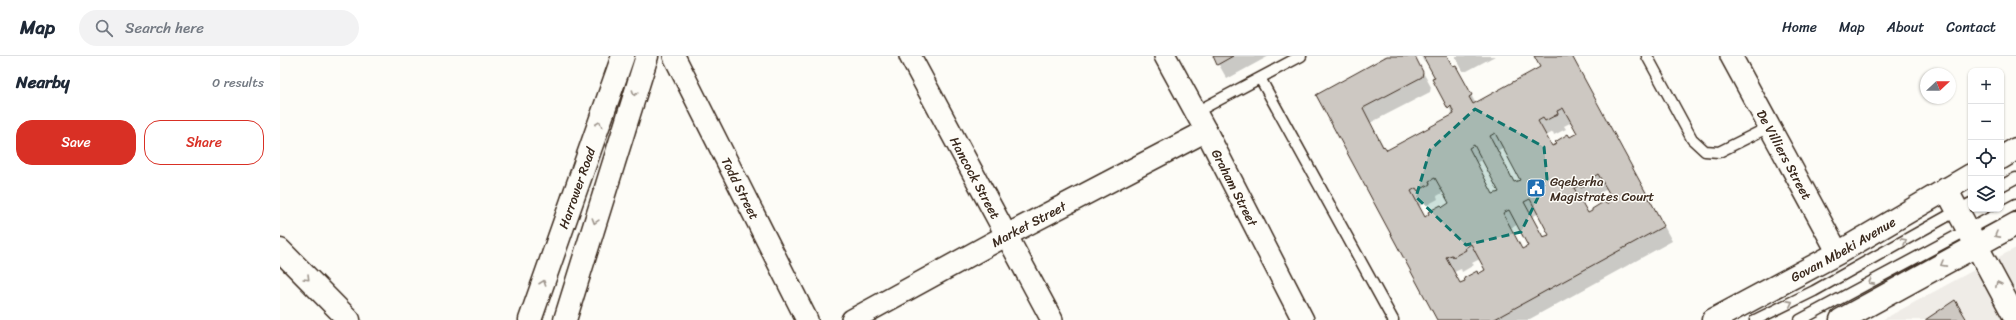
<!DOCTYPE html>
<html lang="en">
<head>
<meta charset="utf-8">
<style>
  :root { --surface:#fff; --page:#f2f2f3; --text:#1f2937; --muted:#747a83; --line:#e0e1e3; --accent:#d93025 }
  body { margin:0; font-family:Sriracha,sans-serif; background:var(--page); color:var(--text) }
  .controls { position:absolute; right:12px; top:12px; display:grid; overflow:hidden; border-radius:8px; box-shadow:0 1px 3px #0004 }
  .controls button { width:36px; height:36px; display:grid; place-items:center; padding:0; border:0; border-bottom:1px solid var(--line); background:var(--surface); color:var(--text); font:20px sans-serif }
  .compass { position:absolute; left:1640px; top:12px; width:36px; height:36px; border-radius:50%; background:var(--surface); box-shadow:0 1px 3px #0004; rotate:68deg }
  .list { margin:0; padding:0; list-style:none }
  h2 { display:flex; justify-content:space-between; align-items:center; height:52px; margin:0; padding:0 16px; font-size:17px }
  h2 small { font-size:13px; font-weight:400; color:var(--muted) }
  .actions { display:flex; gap:8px; padding:12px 16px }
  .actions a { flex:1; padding:9px 0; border:1px solid var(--accent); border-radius:16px; text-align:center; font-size:14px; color:var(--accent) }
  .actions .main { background:var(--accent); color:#fff }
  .icon { flex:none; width:22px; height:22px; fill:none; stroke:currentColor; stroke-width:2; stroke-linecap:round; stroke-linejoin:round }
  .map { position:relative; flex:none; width:1736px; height:264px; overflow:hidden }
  header { display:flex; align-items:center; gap:24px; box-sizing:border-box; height:56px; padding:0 20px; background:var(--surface); border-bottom:1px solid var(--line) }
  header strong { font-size:19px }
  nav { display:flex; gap:22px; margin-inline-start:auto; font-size:14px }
  .search { width:280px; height:36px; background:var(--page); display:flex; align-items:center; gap:10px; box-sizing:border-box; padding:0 14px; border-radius:22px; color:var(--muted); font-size:15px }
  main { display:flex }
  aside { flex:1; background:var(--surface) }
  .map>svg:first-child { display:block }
  .built { fill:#efece7 }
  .shadow { fill:#0003; fill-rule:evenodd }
  .building { fill:#cdc8c2; stroke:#3b2a1e; fill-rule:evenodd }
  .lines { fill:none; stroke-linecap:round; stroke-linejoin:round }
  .service-casing { stroke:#3b2a1e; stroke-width:13 }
  .minor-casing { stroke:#3b2a1e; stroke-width:24 }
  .tertiary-casing { stroke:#3b2a1e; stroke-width:25 }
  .secondary-casing { stroke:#3b2a1e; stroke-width:25 }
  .primary-casing { stroke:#3b2a1e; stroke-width:25 }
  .service { stroke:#fdfcf7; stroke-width:10 }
  .minor { stroke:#fdfcf7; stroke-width:21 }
  .tertiary { stroke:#fdfcf7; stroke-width:22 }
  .secondary { stroke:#fdfcf7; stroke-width:22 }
  .primary { stroke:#fdfcf7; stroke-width:22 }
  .oneway { stroke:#9c938a }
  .marked { fill:#0f766e; fill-opacity:0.2; stroke:#0f766e; stroke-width:3; stroke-dasharray:8 5; stroke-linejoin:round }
  .labels { text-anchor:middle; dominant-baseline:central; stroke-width:3; stroke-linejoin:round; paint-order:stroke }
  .street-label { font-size:13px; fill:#3b2a1e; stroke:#fdfcf7 }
  .poi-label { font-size:13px; fill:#3b2a1e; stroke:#fdfcf7; text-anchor:start }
</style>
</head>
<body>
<header>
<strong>Map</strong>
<div class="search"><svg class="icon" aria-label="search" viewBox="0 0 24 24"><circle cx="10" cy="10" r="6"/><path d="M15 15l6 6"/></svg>Search here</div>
<nav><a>Home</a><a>Map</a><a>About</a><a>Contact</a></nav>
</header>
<main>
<aside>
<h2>Nearby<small>0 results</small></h2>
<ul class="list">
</ul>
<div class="actions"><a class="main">Save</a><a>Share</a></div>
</aside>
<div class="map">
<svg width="1736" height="264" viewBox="0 0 1736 264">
  <rect width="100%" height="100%" fill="#fdfcf7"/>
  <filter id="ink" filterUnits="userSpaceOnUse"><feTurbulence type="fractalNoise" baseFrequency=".025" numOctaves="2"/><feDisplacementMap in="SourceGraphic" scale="8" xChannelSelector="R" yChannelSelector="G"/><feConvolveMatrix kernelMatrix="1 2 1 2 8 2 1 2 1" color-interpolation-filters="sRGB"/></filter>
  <g filter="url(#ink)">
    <path class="built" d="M 1736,192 L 1736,264 L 1602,264 L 1694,214 Z"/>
    <path class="shadow" d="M 934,0 L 989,0 L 947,23 Z
      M 1104,0 L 1134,0 L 1151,31 L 1150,36 L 1090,67 L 1107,96 L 1173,60 L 1156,22 L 1147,5 L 1144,6 L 1141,0 L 1166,0 L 1173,13 L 1184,26 L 1196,48 L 1261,12 L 1255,0 L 1292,0 L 1392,185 L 1248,264 L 1159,264 L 1038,39 L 1105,2 ZM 1292,66 L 1298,77 L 1272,92 L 1266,80 L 1273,76 L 1274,79 L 1286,73 L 1284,70 ZM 1224,91 L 1241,124 L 1235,128 L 1217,95 ZM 1203,103 L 1220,136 L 1213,140 L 1196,107 ZM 1327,133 L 1334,145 L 1308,158 L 1302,147 L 1309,143 L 1310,146 L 1322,140 L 1320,137 ZM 1164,136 L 1171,148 L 1145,162 L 1139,150 L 1145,147 L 1147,149 L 1158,143 L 1157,140 ZM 1259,157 L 1270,179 L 1264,182 L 1252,161 ZM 1237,169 L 1249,190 L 1242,194 L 1230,172 ZM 1200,203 L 1206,214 L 1180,228 L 1174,216 L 1181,213 L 1182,216 L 1194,209 L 1192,207 Z
      M 1175,0 L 1215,0 L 1187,15 L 1183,15 Z"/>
    <path class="building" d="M 933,0 L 953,0 L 937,9 Z
      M 1107,0 L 1135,0 L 1143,16 L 1142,21 L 1083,52 L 1103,91 L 1104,90 L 1107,94 L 1174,58 L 1171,50 L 1168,53 L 1152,23 L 1155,22 L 1143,0 L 1167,0 L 1173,11 L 1176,10 L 1192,39 L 1189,41 L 1193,48 L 1260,11 L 1254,0 L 1292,0 L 1384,170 L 1213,264 L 1157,264 L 1036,39 ZM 1283,52 L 1297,77 L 1290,81 L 1288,78 L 1275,86 L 1277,88 L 1272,90 L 1258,65 L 1263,62 L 1265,65 L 1278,58 L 1277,55 ZM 1215,77 L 1240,124 L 1234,126 L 1210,80 ZM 1194,89 L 1219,136 L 1213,138 L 1189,92 ZM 1318,118 L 1333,144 L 1326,148 L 1325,145 L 1312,153 L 1312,155 L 1308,157 L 1294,132 L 1299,129 L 1301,132 L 1314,124 L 1312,122 ZM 1155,122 L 1169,147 L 1163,151 L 1161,149 L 1148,156 L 1149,158 L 1145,161 L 1131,135 L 1136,132 L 1138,135 L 1150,128 L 1149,125 ZM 1250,143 L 1269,179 L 1263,181 L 1244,146 ZM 1229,154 L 1248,190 L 1242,193 L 1223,157 ZM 1191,188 L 1205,214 L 1198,218 L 1197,215 L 1184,222 L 1185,225 L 1180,227 L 1166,201 L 1172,199 L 1173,201 L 1186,194 L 1185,192 Z
      M 1675,244 L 1687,264 L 1645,264 Z"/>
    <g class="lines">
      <g class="service-casing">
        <path id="service" d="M 1367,0 L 1412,83 L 1425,95 L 1439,96 L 1489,71
          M 980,22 L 1113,264
          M 916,56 L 1021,0
          M 1721,130 L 1736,122
          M 1475,264 L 1534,235 L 1691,147
          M 1520,264 L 1736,148"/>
      </g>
      <g class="minor-casing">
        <g id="minor">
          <path id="s1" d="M 394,0 L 527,264"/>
          <path id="s2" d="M 630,0 L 772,264"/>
          <path id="s3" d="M 885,0 L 926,75 L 1023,264"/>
          <path id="s4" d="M 1451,0 L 1558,197"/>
          <path id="s5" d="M 572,264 L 727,179 L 926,75"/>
        </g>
      </g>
      <g class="tertiary-casing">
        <path id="tertiary" d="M 1666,133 L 1736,263"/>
      </g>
      <g class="secondary-casing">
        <g id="secondary">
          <path d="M 0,194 L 69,264"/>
          <path id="s6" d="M 250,264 L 343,0"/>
          <path d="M 285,264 L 367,0"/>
        </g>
      </g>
      <g class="primary-casing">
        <g id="primary">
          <path d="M 1721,102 L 1736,93"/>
          <path id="s7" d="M 1433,264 L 1558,197 L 1691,119"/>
          <path d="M 1561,264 L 1736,168"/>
        </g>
      </g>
      <use href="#service" class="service"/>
      <use href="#minor" class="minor"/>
      <use href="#tertiary" class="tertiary"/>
      <use href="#secondary" class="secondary"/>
      <use href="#primary" class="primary"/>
    </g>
    <defs><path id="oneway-chevron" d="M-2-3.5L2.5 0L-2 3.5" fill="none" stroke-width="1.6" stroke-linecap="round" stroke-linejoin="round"/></defs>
    <g class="oneway">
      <use href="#oneway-chevron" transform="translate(355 37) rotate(108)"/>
      <use href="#oneway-chevron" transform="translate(319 68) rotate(-71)"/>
      <use href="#oneway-chevron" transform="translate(315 165) rotate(107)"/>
      <use href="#oneway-chevron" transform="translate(1717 179) rotate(151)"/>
      <use href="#oneway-chevron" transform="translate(1624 185) rotate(-29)"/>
      <use href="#oneway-chevron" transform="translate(1663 208) rotate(151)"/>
      <use href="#oneway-chevron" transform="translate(27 222) rotate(45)"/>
      <use href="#oneway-chevron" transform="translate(1591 226) rotate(152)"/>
      <use href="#oneway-chevron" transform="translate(263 227) rotate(-71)"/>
      <use href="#oneway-chevron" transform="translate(1718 228) rotate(-118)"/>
      <use href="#oneway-chevron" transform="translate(1510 247) rotate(-26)"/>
    </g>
  </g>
  <path class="marked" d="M 1195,53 L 1264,91 L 1267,123 L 1241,176 L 1186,189 L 1136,141 L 1150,94 Z"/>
  <defs>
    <g id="civic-square" transform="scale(1)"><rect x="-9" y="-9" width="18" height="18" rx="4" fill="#1f6fb2" stroke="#fdfcf7"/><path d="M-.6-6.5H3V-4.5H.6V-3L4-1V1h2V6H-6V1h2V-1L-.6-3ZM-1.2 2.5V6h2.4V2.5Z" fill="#fff"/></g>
  </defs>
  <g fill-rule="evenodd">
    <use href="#civic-square" x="1256" y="132"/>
  </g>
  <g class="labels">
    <g class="street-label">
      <text stroke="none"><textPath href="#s4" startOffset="112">De Villiers Street</textPath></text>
      <text stroke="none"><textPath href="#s2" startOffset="138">Hancock Street</textPath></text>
      <text stroke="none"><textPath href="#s3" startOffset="149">Graham Street</textPath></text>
      <text stroke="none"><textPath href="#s6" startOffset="140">Harrower Road</textPath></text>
      <text stroke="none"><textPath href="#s1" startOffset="148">Todd Street</textPath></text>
      <text stroke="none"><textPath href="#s5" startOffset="201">Market Street</textPath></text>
      <text stroke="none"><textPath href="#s7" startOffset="148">Govan Mbeki Avenue</textPath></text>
    </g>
    <g class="poi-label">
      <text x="1270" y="125">Gqeberha<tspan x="1270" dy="15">Magistrates Court</tspan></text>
    </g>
  </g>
</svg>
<div class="controls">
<button>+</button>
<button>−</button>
<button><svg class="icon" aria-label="locate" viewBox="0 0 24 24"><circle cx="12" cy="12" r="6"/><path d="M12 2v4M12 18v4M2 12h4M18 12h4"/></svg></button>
<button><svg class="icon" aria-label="layers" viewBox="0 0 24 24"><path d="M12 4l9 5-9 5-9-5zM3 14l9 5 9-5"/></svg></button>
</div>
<svg class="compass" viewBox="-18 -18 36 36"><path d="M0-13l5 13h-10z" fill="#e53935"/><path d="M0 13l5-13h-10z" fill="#747a83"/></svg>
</div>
</main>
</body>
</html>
